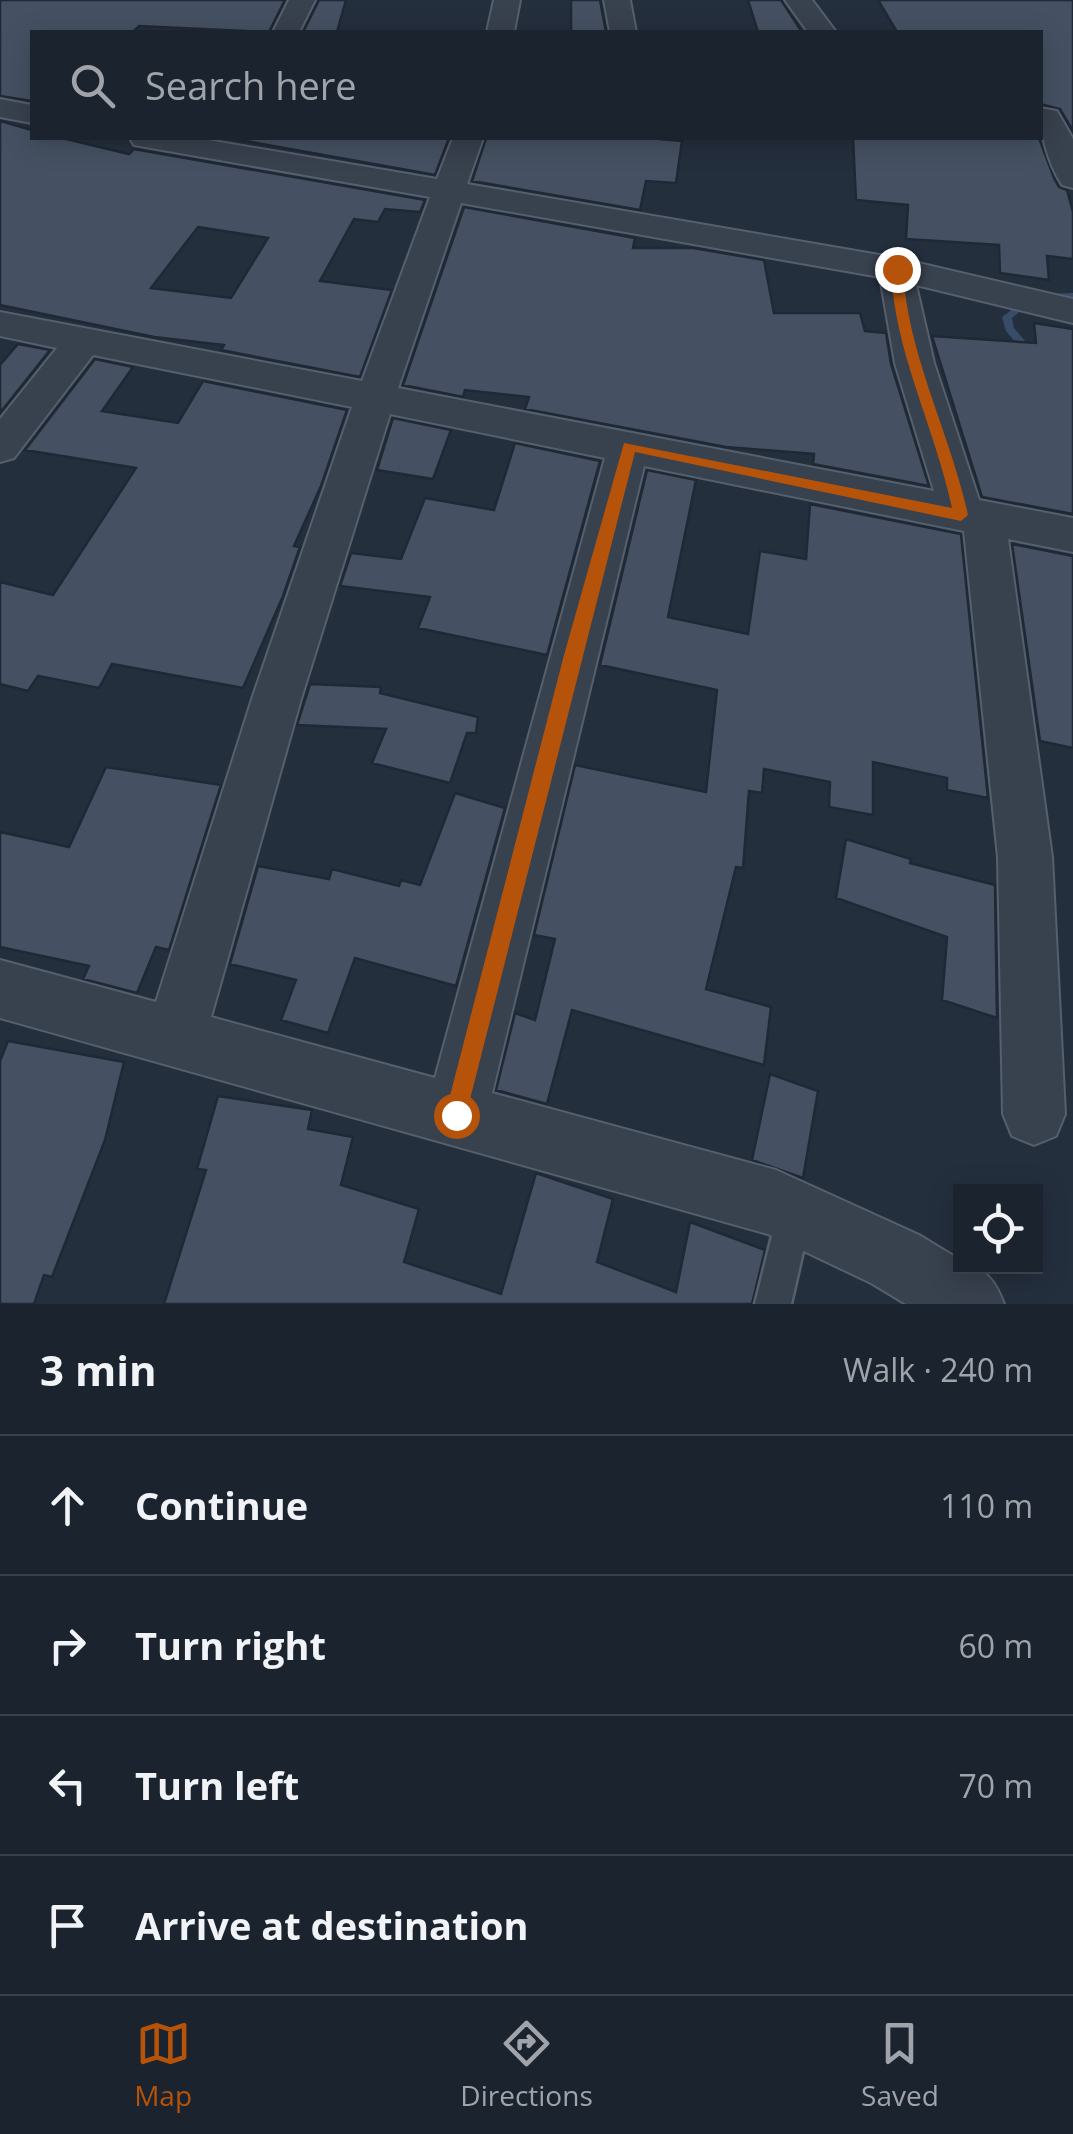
<!DOCTYPE html>
<html lang="en">
<head>
<meta charset="utf-8">
<style>
  :root { --surface:#1b232e; --page:#282f3a; --text:#f1f3f6; --muted:#a0a4aa; --line:#39404a; --accent:#b45309 }
  body { margin:0; font-family:"Open Sans",sans-serif; background:var(--page); color:var(--text) }
  .controls { position:absolute; right:30px; bottom:30px; display:grid; overflow:hidden; border-radius:0px; box-shadow:0 5px 25px #0003 }
  .controls button { width:90px; height:90px; display:grid; place-items:center; padding:0; border:0; border-bottom:2px solid var(--line); background:var(--surface); color:var(--text); font:50px sans-serif }
  .stop { position:absolute; width:30px; height:30px; margin:-22px; border:8px solid #b45309; border-radius:50%; background:#fff }
  .stop.end { background:#b45309; border-color:#fff; box-shadow:0 2px 10px #0008 }
  .list { margin:0; padding:0; list-style:none }
  h2 { display:flex; justify-content:space-between; align-items:center; height:130px; margin:0; padding:0 40px; font-size:42px }
  h2 small { font-size:32px; font-weight:400; color:var(--muted) }
  .list li { display:grid; grid-template-columns:65px 1fr auto; gap:30px; align-items:center; box-sizing:border-box; height:140px; padding:0 40px; border-top:2px solid var(--line) }
  .list b { display:block; font-size:38px; white-space:nowrap }
  .list em { font-size:32px; font-style:normal; color:var(--muted) }
  .icon { flex:none; width:55px; height:55px; fill:none; stroke:currentColor; stroke-width:2; stroke-linecap:round; stroke-linejoin:round }
  .map { position:relative; flex:none; width:1073px; height:1304px; overflow:hidden }
  .search { position:absolute; background:var(--surface); box-shadow:0 5px 25px #0003; left:30px; right:30px; top:30px; height:110px; display:flex; align-items:center; gap:25px; box-sizing:border-box; padding:0 35px; border-radius:0px; color:var(--muted); font-size:38px }
  .sheet { height:690px; background:var(--surface) }
  nav { display:flex; justify-content:space-around; align-items:center; box-sizing:border-box; height:140px; border-top:2px solid var(--line); background:var(--surface); font-size:28px; color:var(--muted) }
  nav a { display:grid; justify-items:center; gap:5px }
  nav .on { color:var(--accent) }
  .map>svg:first-child { display:block }
  .lines { fill:none; stroke-linecap:round; stroke-linejoin:round }
  .stream { fill:#394c67; fill-rule:evenodd }
  .building { fill:#455162; stroke:#1f2835; stroke-width:2.5; fill-rule:evenodd }
  .service-casing { stroke:#565f6c; stroke-width:5 }
  .minor-casing { stroke:#565f6c; stroke-width:4 }
  .service { fill:#38414e; fill-rule:evenodd }
  .minor { fill:#38414e; fill-rule:evenodd }
  .route { fill:#b45309 }
</style>
</head>
<body>
<div class="map">
<svg width="1073" height="1304" viewBox="0 0 1073 1304">
  <rect width="100%" height="100%" fill="#242f3e"/>
  <g class="lines">
    <path class="stream" d="M 1073,293 L 1073,299 L 1046,300 L 1041,297 L 1046,294 Z
      M 1026,299 L 1031,302 L 1029,304 L 1012,318 L 1014,328 L 1036,354 L 1031,357 L 1027,356 L 1006,331 L 1002,317 Z"/>
  </g>
  <path class="building" d="M 0,0 L 285,0 L 269,32 L 139,26 L 133,32 L 32,32 L 32,101 L 0,96 Z
    M 319,0 L 346,0 L 337,32 L 303,32 Z
    M 571,0 L 600,0 L 606,32 L 571,32 Z
    M 748,0 L 781,0 L 802,32 L 758,32 Z
    M 878,0 L 1073,0 L 1073,131 L 1060,109 L 1040,104 L 1040,32 L 897,32 Z
    M 0,121 L 32,130 L 32,138 L 62,138 L 129,154 L 134,149 L 425,200 L 420,212 L 385,209 L 378,222 L 354,219 L 320,281 L 392,290 L 360,377 L 221,350 L 224,345 L 154,337 L 0,305 ZM 198,227 L 268,238 L 231,298 L 151,288 Z
    M 229,138 L 449,138 L 435,175 Z
    M 486,138 L 648,138 L 682,141 L 676,183 L 646,181 L 640,210 L 472,181 Z
    M 853,138 L 1039,138 L 1054,178 L 1059,187 L 1067,190 L 1073,212 L 1073,259 L 1047,256 L 1049,280 L 1000,273 L 999,245 L 906,239 L 908,205 L 856,200 Z
    M 464,207 L 635,238 L 633,248 L 693,248 L 764,260 L 774,313 L 860,313 L 865,331 L 886,333 L 891,364 L 929,486 L 813,464 L 814,454 L 726,447 L 525,409 L 529,397 L 465,390 L 463,397 L 403,385 Z
    M 1034,323 L 1073,329 L 1073,514 L 982,497 L 932,336 L 1036,343 Z
    M 18,344 L 50,350 L 0,413 L 0,365 Z
    M 95,359 L 133,367 L 102,411 L 178,423 L 203,381 L 347,410 L 321,486 L 294,546 L 300,547 L 283,596 L 243,688 L 112,664 L 99,688 L 38,676 L 28,691 L 0,684 L 0,582 L 53,595 L 136,468 L 25,450 Z
    M 393,418 L 451,430 L 433,479 L 377,470 Z
    M 515,443 L 600,461 L 547,655 L 418,628 L 430,597 L 340,586 L 351,553 L 401,559 L 425,498 L 494,510 Z
    M 647,470 L 696,480 L 668,617 L 748,634 L 760,551 L 806,559 L 810,504 L 961,534 L 988,798 L 947,790 L 947,778 L 873,762 L 873,815 L 829,807 L 830,782 L 764,769 L 762,793 L 749,791 L 743,868 L 736,867 L 706,989 L 771,1007 L 764,1065 L 572,1010 L 547,1104 L 496,1090 L 515,1013 L 535,1020 L 555,939 L 534,935 L 575,765 L 706,792 L 717,690 L 600,665 Z
    M 1012,544 L 1073,556 L 1073,748 L 1040,741 Z
    M 310,684 L 381,687 L 380,693 L 478,717 L 476,733 L 467,733 L 450,783 L 372,763 L 386,729 L 297,725 Z
    M 106,767 L 221,785 L 169,950 L 156,947 L 137,993 L 83,979 L 89,966 L 0,947 L 0,832 L 69,847 Z
    M 455,793 L 505,808 L 456,986 L 355,958 L 328,1033 L 281,1020 L 296,980 L 230,964 L 258,866 L 329,879 L 332,869 L 399,886 L 401,880 L 420,885 Z
    M 846,839 L 911,859 L 910,863 L 995,885 L 997,1018 L 942,1000 L 947,937 L 836,898 Z
    M 8,1041 L 124,1062 L 105,1140 L 52,1277 L 44,1275 L 34,1304 L 0,1304 L 0,1061 Z
    M 770,1074 L 818,1091 L 803,1178 L 752,1160 Z
    M 218,1096 L 312,1110 L 308,1129 L 353,1137 L 341,1185 L 419,1209 L 404,1262 L 501,1294 L 536,1173 L 613,1199 L 597,1262 L 676,1292 L 690,1222 L 765,1250 L 752,1304 L 164,1304 L 206,1170 L 197,1169 Z"/>
  <g class="lines">
    <g class="service-casing">
      <path id="service" d="M 795,1195 L 807,1200 L 812,1212 L 791,1304 L 755,1304 L 778,1212 L 783,1200 Z"/>
    </g>
    <g class="minor-casing">
      <path id="minor" d="M 289,0 L 315,0 L 299,32 L 273,32 Z
        M 494,0 L 520,0 L 514,32 L 487,32 Z
        M 604,0 L 630,0 L 636,32 L 610,32 Z
        M 785,0 L 812,0 L 836,32 L 808,32 Z
        M 0,99 L 32,105 L 32,123 L 0,117 Z
        M 1040,108 L 1057,111 L 1073,139 L 1073,188 L 1062,185 C 1048,163 1040,134 1040,108 Z
        M 130,138 L 196,138 L 437,179 L 453,138 L 483,138 L 467,184 L 897,258 L 1073,299 L 1073,323 L 916,285 L 934,363 L 979,500 L 1073,518 L 1073,552 L 1008,539 L 1052,857 L 1065,1114 L 1056,1136 L 1034,1145 L 1012,1136 L 1003,1114 L 998,857 L 964,531 L 644,466 L 492,1093 L 776,1170 L 919,1235 L 960,1260 L 960,1266 C 986,1266 996,1283 1004,1304 L 906,1304 L 871,1283 L 768,1234 L 0,1018 L 0,960 L 156,1002 L 252,699 L 352,407 L 93,355 L 14,458 L 0,462 L 0,419 L 57,348 L 0,336 L 0,312 L 362,381 L 430,197 L 145,147 L 134,145 ZM 461,203 L 880,277 L 895,363 L 934,491 L 398,388 ZM 390,414 L 605,458 L 435,1078 L 211,1017 L 301,699 Z"/>
    </g>
    <use href="#service" class="service"/>
    <use href="#minor" class="minor"/>
  </g>
  <path class="route" d="M 897,265 L 903,269 C 907,354 950,432 968,515 L 961,521 L 635,452 L 466,1115 L 463,1123 L 456,1126 L 448,1123 L 445,1115 L 564,655 L 624,443 L 952,508 C 935,427 894,352 891,269 Z"/>
</svg>
<div class="controls">
<button><svg class="icon" aria-label="locate" viewBox="0 0 24 24"><circle cx="12" cy="12" r="6"/><path d="M12 2v4M12 18v4M2 12h4M18 12h4"/></svg></button>
</div>
<div class="stop" style="left:456px;top:1115px"></div>
<div class="stop end" style="left:897px;top:269px"></div>
<div class="search"><svg class="icon" aria-label="search" viewBox="0 0 24 24"><circle cx="10" cy="10" r="6"/><path d="M15 15l6 6"/></svg>Search here</div>
</div>
<section class="sheet">
<h2>3 min<small>Walk · 240 m</small></h2>
<ul class="list">
<li><svg class="icon" aria-label="ahead" viewBox="0 0 24 24"><path d="M12 20V5M6 11l6-6 6 6"/></svg><div><b>Continue</b></div><em>110 m</em></li>
<li><svg class="icon" aria-label="right" viewBox="0 0 24 24"><path d="M7 20v-9h11M14 6l5 5-5 5"/></svg><div><b>Turn right</b></div><em>60 m</em></li>
<li><svg class="icon" aria-label="left" viewBox="0 0 24 24"><path d="M17 20v-9H6M10 6l-5 5 5 5"/></svg><div><b>Turn left</b></div><em>70 m</em></li>
<li><svg class="icon" aria-label="arrive" viewBox="0 0 24 24"><path d="M6 21V4h12l-3 4 3 4H6"/></svg><div><b>Arrive at destination</b></div></li>
</ul>
</section>
<nav>
<a class="on"><svg class="icon" aria-label="map" viewBox="0 0 24 24"><path d="M3 6l6-2 6 2 6-2v14l-6 2-6-2-6 2zM9 4v14M15 6v14"/></svg>Map</a>
<a><svg class="icon" aria-label="directions" viewBox="0 0 24 24"><path d="M12 3l9 9-9 9-9-9zM9 14v-3h6M13 9l2 2-2 2"/></svg>Directions</a>
<a><svg class="icon" aria-label="saved" viewBox="0 0 24 24"><path d="M7 4h10v16l-5-4-5 4z"/></svg>Saved</a>
</nav>
</body>
</html>
